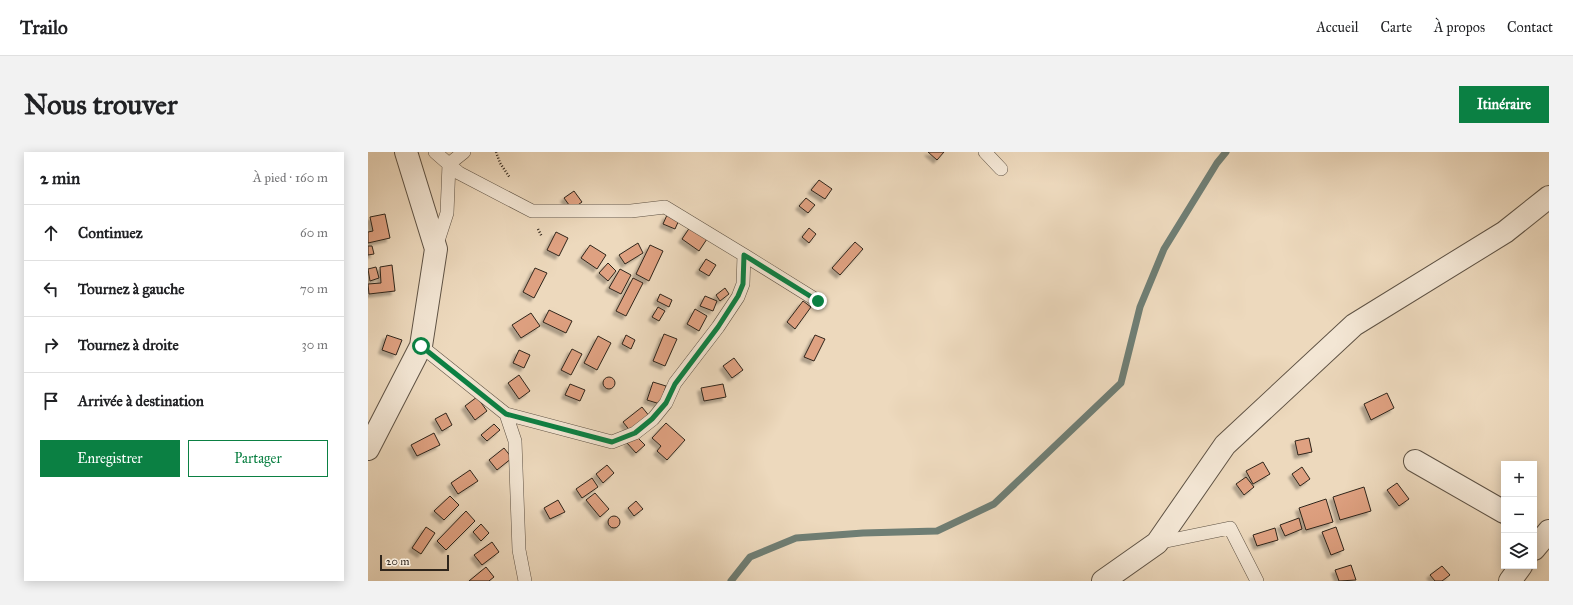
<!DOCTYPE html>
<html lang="fr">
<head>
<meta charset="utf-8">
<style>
  :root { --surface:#fff; --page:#f2f2f2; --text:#202124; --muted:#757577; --line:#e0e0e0; --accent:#0b8043 }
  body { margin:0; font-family:"IM FELL Great Primer",serif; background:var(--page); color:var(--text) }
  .controls { position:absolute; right:12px; bottom:12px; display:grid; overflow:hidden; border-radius:0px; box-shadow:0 2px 10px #0003 }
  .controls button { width:36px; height:36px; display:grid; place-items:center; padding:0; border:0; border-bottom:1px solid var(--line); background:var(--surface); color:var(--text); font:20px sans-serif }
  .scale { position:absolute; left:12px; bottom:10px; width:69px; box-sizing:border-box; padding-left:4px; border:2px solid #2f251b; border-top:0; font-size:11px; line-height:14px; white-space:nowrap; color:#2f251b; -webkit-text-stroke:3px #f3e6d4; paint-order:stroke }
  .stop { position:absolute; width:12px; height:12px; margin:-9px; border:3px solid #0b8043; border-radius:50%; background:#fff }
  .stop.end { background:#0b8043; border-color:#fff; box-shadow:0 1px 4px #0008 }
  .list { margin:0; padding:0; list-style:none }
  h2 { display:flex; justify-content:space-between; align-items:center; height:52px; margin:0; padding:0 16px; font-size:17px }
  h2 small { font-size:13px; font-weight:400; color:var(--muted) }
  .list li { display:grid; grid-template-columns:26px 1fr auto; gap:12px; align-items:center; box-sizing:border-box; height:56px; padding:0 16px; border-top:1px solid var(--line) }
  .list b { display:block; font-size:15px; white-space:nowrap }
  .list em { font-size:13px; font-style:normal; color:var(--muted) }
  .actions { display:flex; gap:8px; padding:12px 16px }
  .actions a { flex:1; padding:9px 0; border:1px solid var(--accent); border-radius:0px; text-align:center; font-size:14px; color:var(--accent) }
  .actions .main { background:var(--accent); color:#fff }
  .icon { flex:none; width:22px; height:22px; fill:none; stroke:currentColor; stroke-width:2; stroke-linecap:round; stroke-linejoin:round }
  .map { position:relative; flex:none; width:1181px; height:429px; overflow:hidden; border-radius:0px }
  header { display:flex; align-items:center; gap:24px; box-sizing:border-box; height:56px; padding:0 20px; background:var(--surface); border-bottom:1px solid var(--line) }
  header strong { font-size:19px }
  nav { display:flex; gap:22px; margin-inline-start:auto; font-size:14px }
  .intro { display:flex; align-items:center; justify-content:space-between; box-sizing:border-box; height:96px; padding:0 24px }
  h1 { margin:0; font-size:28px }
  .button { padding:10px 18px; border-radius:0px; background:var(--accent); color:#fff; font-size:14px; font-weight:700 }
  main { display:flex; gap:24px; padding:0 24px }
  aside { flex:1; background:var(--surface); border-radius:0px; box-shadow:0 2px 10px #0003 }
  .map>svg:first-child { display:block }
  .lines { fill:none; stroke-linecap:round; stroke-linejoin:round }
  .stream { stroke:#6f7e74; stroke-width:7 }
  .building { fill:#dfa181; stroke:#2f251b; filter:url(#shadow) }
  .service-casing { stroke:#5e5244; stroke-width:14 }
  .minor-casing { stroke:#5e5244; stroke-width:24 }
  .path { stroke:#2f251b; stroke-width:2.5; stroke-dasharray:1 2; stroke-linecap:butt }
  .service { stroke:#f3e6d4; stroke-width:13 }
  .minor { stroke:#f3e6d4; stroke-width:22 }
  .route { stroke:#0b8043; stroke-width:5 }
</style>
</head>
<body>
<header>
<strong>Trailo</strong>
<nav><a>Accueil</a><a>Carte</a><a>À propos</a><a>Contact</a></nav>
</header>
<div class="intro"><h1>Nous trouver</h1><a class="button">Itinéraire</a></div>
<main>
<aside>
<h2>2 min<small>À pied · 160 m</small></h2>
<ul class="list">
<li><svg class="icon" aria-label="ahead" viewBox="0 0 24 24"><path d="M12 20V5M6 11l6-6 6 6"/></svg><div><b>Continuez</b></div><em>60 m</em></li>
<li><svg class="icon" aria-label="left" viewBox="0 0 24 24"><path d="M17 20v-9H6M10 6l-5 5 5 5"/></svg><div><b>Tournez à gauche</b></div><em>70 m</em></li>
<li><svg class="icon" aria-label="right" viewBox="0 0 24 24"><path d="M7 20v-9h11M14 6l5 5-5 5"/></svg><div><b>Tournez à droite</b></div><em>30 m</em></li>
<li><svg class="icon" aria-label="arrive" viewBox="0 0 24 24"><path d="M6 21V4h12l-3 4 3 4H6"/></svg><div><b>Arrivée à destination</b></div></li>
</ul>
<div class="actions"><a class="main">Enregistrer</a><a>Partager</a></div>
</aside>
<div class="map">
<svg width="1181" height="429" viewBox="0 0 1181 429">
  <defs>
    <filter id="shadow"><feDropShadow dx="-3.5" dy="3.5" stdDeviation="1" flood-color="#0004"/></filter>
  </defs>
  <rect width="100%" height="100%" fill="#edd9bd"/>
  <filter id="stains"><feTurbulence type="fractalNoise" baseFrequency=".005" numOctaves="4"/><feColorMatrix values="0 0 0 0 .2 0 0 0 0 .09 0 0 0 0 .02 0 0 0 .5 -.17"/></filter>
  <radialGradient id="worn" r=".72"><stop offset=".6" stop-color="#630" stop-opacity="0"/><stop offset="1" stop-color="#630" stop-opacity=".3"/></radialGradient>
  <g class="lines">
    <path class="stream" d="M 363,429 L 382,405 L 428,386 L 495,381 L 569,379 L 626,352 L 753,231 L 772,155 L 796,97 L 849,11 L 858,0"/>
  </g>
  <path class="building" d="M 560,0 L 576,0 L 569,8 Z
    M 451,28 L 464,37 L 457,47 L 443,38 Z
    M 206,39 L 214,50 L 204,57 L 196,46 Z
    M 438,46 L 447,53 L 440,61 L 431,54 Z
    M 17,62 L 22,86 L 0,91 L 0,80 L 5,79 L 2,65 Z
    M 299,63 L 311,68 L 307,77 L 295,72 Z
    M 322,75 L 339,87 L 331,99 L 314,87 Z
    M 441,76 L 448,82 L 441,91 L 434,85 Z
    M 188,80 L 200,86 L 191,104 L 179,98 Z
    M 487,90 L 495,97 L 472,123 L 464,116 Z
    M 270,91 L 275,101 L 257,112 L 251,103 Z
    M 222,93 L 238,103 L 229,117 L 213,106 Z
    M 282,93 L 295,99 L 281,129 L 268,122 Z
    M 0,94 L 4,94 L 6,102 L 0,103 Z
    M 338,107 L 348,113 L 341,124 L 331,118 Z
    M 240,111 L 248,119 L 240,129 L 231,121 Z
    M 24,113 L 27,139 L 1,142 L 0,132 L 13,131 L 12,115 Z
    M 8,115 L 11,126 L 2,129 L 0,117 Z
    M 167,116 L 179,121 L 166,146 L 155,140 Z
    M 252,117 L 263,123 L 253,142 L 241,136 Z
    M 265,126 L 275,131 L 258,164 L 248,159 Z
    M 357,136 L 361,142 L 352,149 L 348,143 Z
    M 292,142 L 304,148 L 301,155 L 289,149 Z
    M 337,144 L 349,149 L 345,159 L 332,154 Z
    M 435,149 L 443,155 L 427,177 L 419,170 Z
    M 290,155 L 297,159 L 291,169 L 284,165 Z
    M 327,157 L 339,164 L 331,179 L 319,172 Z
    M 181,158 L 204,169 L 198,181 L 175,170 Z
    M 163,161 L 172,174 L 153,186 L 144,173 Z
    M 296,182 L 309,187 L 297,214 L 285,209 Z
    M 19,183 L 34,188 L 28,203 L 14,198 Z
    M 258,183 L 267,188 L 263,197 L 254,192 Z
    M 447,183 L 457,187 L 446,209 L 436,205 Z
    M 230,184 L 243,191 L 229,218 L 216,211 Z
    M 204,197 L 214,202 L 203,223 L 193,218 Z
    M 151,198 L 162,203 L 156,216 L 145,211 Z
    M 366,206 L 375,218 L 364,226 L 355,214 Z
    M 151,223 L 162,239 L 151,247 L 140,231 Z
    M235 231a6 6 0 1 1 12 0a6 6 0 1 1-12 0Z
    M 285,230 L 298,234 L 292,252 L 279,248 Z
    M 202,232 L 217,238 L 212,249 L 197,243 Z
    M 355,232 L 358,245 L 336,249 L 333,236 Z
    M 1019,241 L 1026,256 L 1003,268 L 996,252 Z
    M 109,245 L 119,259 L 107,268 L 97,254 Z
    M 274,255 L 282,265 L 263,280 L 255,270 Z
    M 78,261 L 84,273 L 74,279 L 67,267 Z
    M 298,271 L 317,288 L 299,308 L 289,299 L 293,294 L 284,286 Z
    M 126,272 L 132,278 L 119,289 L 113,283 Z
    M 66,281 L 72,293 L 49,304 L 43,293 Z
    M 267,283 L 277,293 L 268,301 L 259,291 Z
    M 941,286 L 944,300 L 930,303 L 927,289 Z
    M 136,296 L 144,306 L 129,318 L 121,308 Z
    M 895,310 L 902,322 L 885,332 L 878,319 Z
    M 239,313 L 246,321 L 235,331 L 228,322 Z
    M 934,315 L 942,327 L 932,334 L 924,322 Z
    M 102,318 L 110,329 L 90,342 L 83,331 Z
    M 878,325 L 886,335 L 876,343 L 868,332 Z
    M 224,326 L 230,335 L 214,346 L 208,337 Z
    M 1029,331 L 1041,347 L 1031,354 L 1019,338 Z
    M 996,335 L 1003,359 L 972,368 L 965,345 Z
    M 227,341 L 241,357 L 232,365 L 218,348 Z
    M 82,344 L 91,353 L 76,368 L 66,359 Z
    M 958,347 L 965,370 L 938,378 L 931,356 Z
    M 190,348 L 197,360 L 182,367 L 176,356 Z
    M 268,349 L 275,357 L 266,364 L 260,356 Z
    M 98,359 L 107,369 L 78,398 L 69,389 Z
    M240 370a6 6 0 1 1 12 0a6 6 0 1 1-12 0Z
    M 931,366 L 934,377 L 917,384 L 912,373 Z
    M 113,372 L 121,381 L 113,389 L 105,380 Z
    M 58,375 L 67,381 L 53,402 L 44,396 Z
    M 968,375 L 976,398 L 963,403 L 954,380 Z
    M 907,376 L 910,388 L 889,394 L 885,383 Z
    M 124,390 L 131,400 L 114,413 L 106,403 Z
    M 983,413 L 988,428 L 971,429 L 967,418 Z
    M 1074,414 L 1082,423 L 1074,429 L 1067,429 L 1062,423 Z
    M 118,415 L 126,425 L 121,429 L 101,429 Z"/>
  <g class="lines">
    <g class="service-casing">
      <path id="service" d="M 617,0 L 633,17
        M 68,95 L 79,61 L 81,12 L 96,0
        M 376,103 L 450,149
        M 53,194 L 138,262 L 244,290 L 267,281 L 285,267 L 298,251 L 307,231 L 350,175 L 370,145 L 375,132 L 376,103 L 297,55 L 263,59 L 164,59 L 91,21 L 67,0
        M 138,262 L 147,289 L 151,398 L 157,429
        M 789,391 L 862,376 L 889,429"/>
    </g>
    <g class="minor-casing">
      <path id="minor" d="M 0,297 L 53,194 L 68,97 L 38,0
        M 1047,309 L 1136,360
        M 1166,397 L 1181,379
        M 735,429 L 789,391 L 857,293 L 986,173 L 1137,80 L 1181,45
        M 1142,429 L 1153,414"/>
    </g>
    <path class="path" d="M 128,0 L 132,11 L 142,26
      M 170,77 L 174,85"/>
    <use href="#service" class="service"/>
    <use href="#minor" class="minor"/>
  </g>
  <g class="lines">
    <path class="route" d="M 53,194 L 138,262 L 244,290 L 267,281 L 284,267 L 298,251 L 307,232 L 350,175 L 370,144 L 375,132 L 376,103 L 450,149"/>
  </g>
  <rect width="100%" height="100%" filter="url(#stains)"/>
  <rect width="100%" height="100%" fill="url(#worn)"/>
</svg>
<div class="controls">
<button>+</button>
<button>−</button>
<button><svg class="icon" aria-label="layers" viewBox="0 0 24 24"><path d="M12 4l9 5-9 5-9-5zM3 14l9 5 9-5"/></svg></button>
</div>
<div class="scale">20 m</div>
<div class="stop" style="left:53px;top:194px"></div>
<div class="stop end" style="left:450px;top:149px"></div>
</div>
</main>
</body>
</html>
